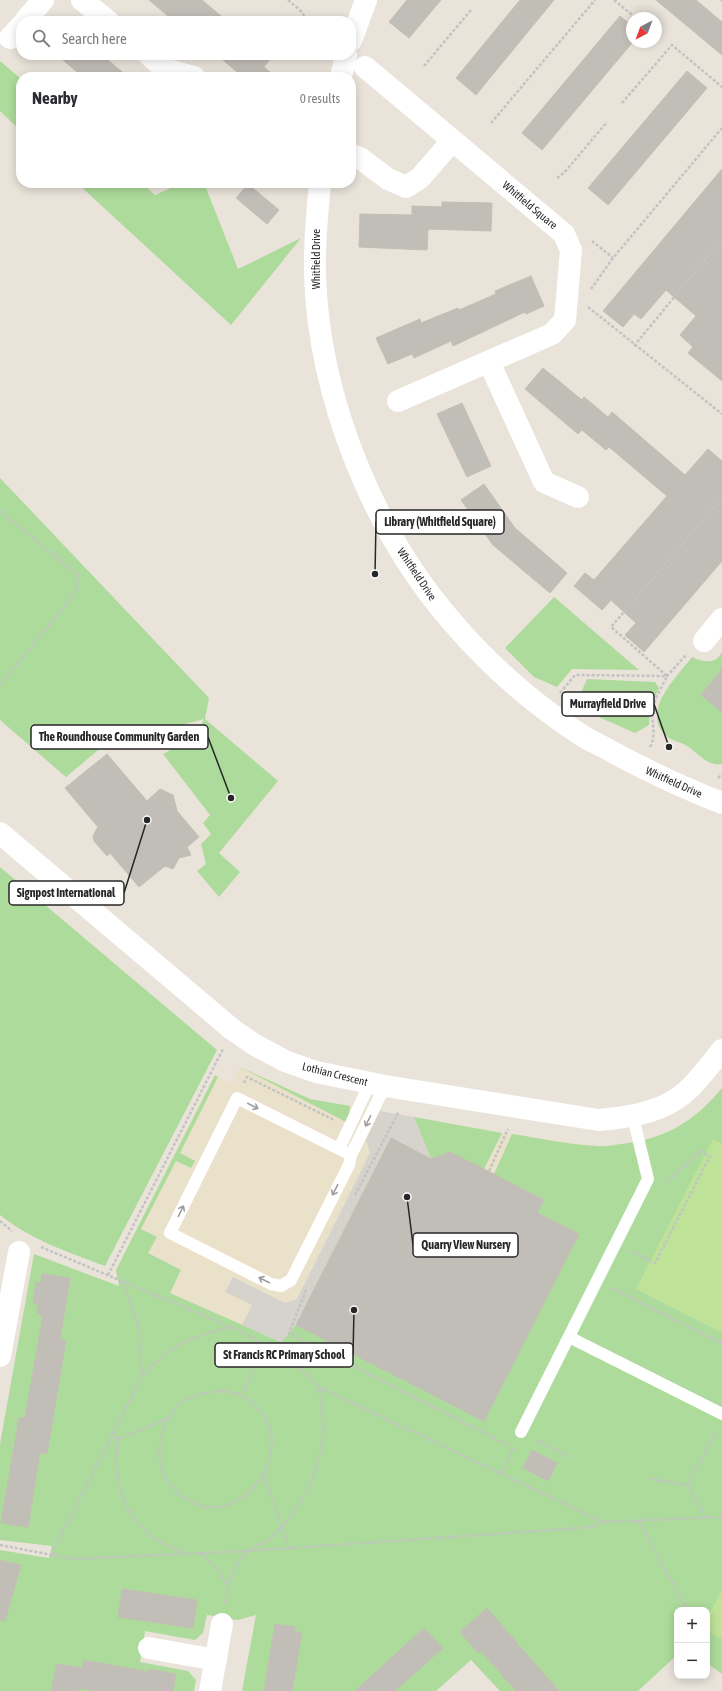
<!DOCTYPE html>
<html lang="en">
<head>
<meta charset="utf-8">
<style>
  :root { --surface:#fff; --page:#f2f2f3; --text:#2b2b33; --muted:#7c7c81; --line:#e1e1e2 }
  body { margin:0; font-family:"Asap Condensed",sans-serif; background:var(--page); color:var(--text) }
  .controls { position:absolute; right:12px; bottom:12px; display:grid; overflow:hidden; border-radius:8px; box-shadow:0 2px 10px #0003 }
  .controls button { width:36px; height:36px; display:grid; place-items:center; padding:0; border:0; border-bottom:1px solid var(--line); background:var(--surface); color:var(--text); font:20px sans-serif }
  .compass { position:absolute; left:626px; top:12px; width:36px; height:36px; border-radius:50%; background:var(--surface); box-shadow:0 2px 10px #0003; rotate:221deg }
  .list { margin:0; padding:0; list-style:none }
  h2 { display:flex; justify-content:space-between; align-items:center; height:52px; margin:0; padding:0 16px; font-size:17px }
  h2 small { font-size:13px; font-weight:400; color:var(--muted) }
  .icon { flex:none; width:22px; height:22px; fill:none; stroke:currentColor; stroke-width:2; stroke-linecap:round; stroke-linejoin:round }
  .map { position:relative; flex:none; width:722px; height:1691px; overflow:hidden }
  .search { position:absolute; background:var(--surface); box-shadow:0 2px 10px #0003; left:16px; top:16px; width:340px; height:44px; display:flex; align-items:center; gap:10px; box-sizing:border-box; padding:0 14px; border-radius:16px; color:var(--muted); font-size:15px }
  .panel { position:absolute; background:var(--surface); box-shadow:0 2px 10px #0003; left:16px; top:72px; width:340px; height:116px; border-radius:16px }
  .map>svg:first-child { display:block }
  .education { fill:#eae1ca }
  .green { fill:#addb9b }
  .pitch { fill:#bee297 }
  .plaza { fill:#d6d2cc }
  .building { fill:#c1bdb7; stroke:#c4bfb4 }
  .lines { fill:none; stroke-linecap:round; stroke-linejoin:round }
  .path { stroke:#c3c3c3; stroke-width:2.5; stroke-dasharray:3 2; stroke-linecap:butt }
  .service { stroke:#fff; stroke-width:12 }
  .minor { stroke:#fff; stroke-width:22 }
  .tertiary { stroke:#fff; stroke-width:22 }
  .oneway { stroke:#9e9e9e }
  .labels { text-anchor:middle; dominant-baseline:central; stroke-width:3.5; stroke-linejoin:round; paint-order:stroke }
  .street-label { font-size:11px; fill:#272727; stroke:#fff }
  .leader { fill:none; stroke:#272727; stroke-width:1.5 }
  .callout-dot { fill:#272727; stroke:#fff; stroke-width:1.5 }
  .callout { fill:#fff; stroke:#272727; stroke-width:1.5 }
  .callout-label { font-size:12px; text-anchor:middle; font-weight:bold; fill:#272727 }
</style>
</head>
<body>
<div class="map">
<svg width="722" height="1691" viewBox="0 0 722 1691">
  <rect width="100%" height="100%" fill="#e9e3da"/>
  <path class="education" d="M 240,1067 L 310,1099 L 507,1134 L 598,1146 L 640,1142 L 657,1137 L 681,1126 L 707,1106 L 722,1088 L 722,1471 L 282,1342 L 116,1270 L 215,1075 L 231,1084 Z"/>
  <path class="green" d="M 0,61 L 21,79 L 21,131 L 0,111 Z
    M 77,183 L 142,183 L 155,195 L 182,183 L 204,183 L 238,269 L 301,238 L 231,325 Z
    M 0,478 L 209,698 L 205,719 L 278,781 L 219,853 L 240,872 L 219,897 L 197,871 L 206,864 L 201,844 L 211,834 L 203,823 L 210,815 L 163,754 L 195,736 L 204,719 L 103,746 L 66,777 L 0,720 Z
    M 554,597 L 639,670 L 572,669 L 557,687 L 534,677 L 505,648 Z
    M 722,652 L 722,764 C 710,767 699,755 690,748 C 683,742 672,741 666,736 C 640,711 677,677 692,657 C 702,662 716,665 722,652 Z
    M 587,679 L 655,682 L 659,688 L 650,707 L 649,725 L 635,733 L 565,702 L 567,692 L 581,693 Z
    M 0,867 L 217,1050 L 105,1266 C 68,1252 31,1240 0,1215 Z
    M 240,1067 L 310,1099 L 350,1106 L 349,1114 L 346,1122 Z
    M 215,1075 L 218,1077 L 180,1153 L 195,1161 L 191,1168 L 176,1161 L 141,1229 L 157,1237 L 148,1253 L 181,1270 L 170,1293 L 281,1342 L 296,1325 L 484,1420 L 578,1234 L 537,1213 L 544,1200 L 494,1174 L 512,1134 C 540,1138 569,1145 597,1146 C 605,1147 613,1145 621,1144 C 665,1139 694,1122 722,1088 L 722,1674 L 707,1663 L 707,1610 L 677,1610 L 677,1655 L 638,1691 L 500,1691 L 471,1660 L 436,1691 L 242,1691 L 256,1615 L 238,1620 L 207,1615 L 203,1633 L 195,1640 L 145,1631 L 140,1662 L 188,1671 L 196,1680 L 194,1691 L 0,1691 L 0,1550 L 49,1558 L 52,1546 L 0,1540 L 0,1444 L 34,1254 L 119,1286 L 116,1270 Z
    M 414,1117 L 502,1133 L 484,1169 L 450,1152 L 431,1159 Z"/>
  <path class="pitch" d="M 713,1139 L 722,1144 L 722,1333 L 636,1289 Z
    M 722,1590 L 722,1639 L 707,1631 L 707,1618 Z"/>
  <path class="plaza" d="M 380,1111 L 414,1117 L 431,1159 L 391,1138 L 296,1325 L 282,1342 L 242,1325 L 252,1305 L 225,1292 L 233,1277 L 285,1303 L 297,1299 L 370,1153 L 366,1140 Z"/>
  <path class="building" d="M 149,0 L 202,0 L 227,21 L 174,21 Z
    M 407,0 L 441,0 L 409,38 L 389,22 Z
    M 520,0 L 554,0 L 476,95 L 456,78 Z
    M 656,0 L 696,0 L 722,22 L 722,55 Z
    M 620,16 L 632,26 L 632,43 L 542,150 L 522,133 Z
    M 57,55 L 102,55 L 128,77 L 83,77 Z
    M 217,55 L 273,55 L 264,67 L 276,77 L 243,77 Z
    M 687,71 L 707,88 L 608,205 L 588,188 Z
    M 722,169 L 722,381 L 688,353 L 693,347 L 680,335 L 696,316 L 666,290 L 641,319 L 634,314 L 623,327 L 603,311 Z
    M 248,184 L 279,210 L 267,224 L 236,198 Z
    M 442,202 L 492,203 L 491,231 L 428,229 L 427,250 L 359,247 L 360,214 L 412,215 L 412,206 L 442,207 Z
    M 531,276 L 544,306 L 526,314 L 525,312 L 453,346 L 451,341 L 414,358 L 412,354 L 388,364 L 376,338 L 420,319 L 421,323 L 458,308 L 459,310 L 496,294 L 495,291 Z
    M 543,368 L 582,400 L 584,397 L 608,417 L 612,412 L 685,475 L 708,449 L 722,461 L 722,561 L 644,652 L 625,635 L 636,623 L 611,600 L 602,610 L 574,586 L 585,573 L 594,580 L 667,496 L 609,447 L 606,450 L 582,430 L 578,434 L 525,389 Z
    M 462,403 L 491,466 L 467,477 L 437,414 Z
    M 484,484 L 515,528 L 567,573 L 550,593 L 493,545 L 461,500 Z
    M 722,669 L 722,712 L 701,695 Z
    M 107,754 L 147,801 L 160,789 L 173,795 L 177,811 L 199,837 L 187,847 L 191,855 L 179,858 L 173,869 L 165,866 L 139,887 L 110,853 L 107,856 L 94,841 L 93,836 L 98,827 L 65,788 Z
    M 391,1138 L 431,1159 L 450,1152 L 494,1174 L 544,1200 L 537,1213 L 579,1234 L 484,1421 L 296,1325 Z
    M 42,1274 L 70,1278 L 60,1339 L 66,1340 L 47,1454 L 40,1452 L 28,1527 L 1,1523 L 19,1418 L 25,1418 L 43,1315 L 37,1314 L 38,1304 L 33,1304 L 36,1282 L 41,1283 Z
    M 532,1450 L 557,1463 L 548,1481 L 523,1468 Z
    M 0,1560 L 21,1565 L 5,1621 L 0,1620 Z
    M 122,1589 L 197,1600 L 193,1628 L 118,1617 Z
    M 487,1608 L 523,1650 L 559,1691 L 516,1691 L 481,1651 L 478,1653 L 460,1632 Z
    M 275,1624 L 295,1627 L 294,1631 L 302,1633 L 292,1691 L 264,1691 Z
    M 424,1628 L 443,1648 L 395,1691 L 355,1691 Z
    M 84,1660 L 149,1672 L 150,1669 L 176,1674 L 173,1691 L 97,1691 L 79,1688 L 78,1691 L 51,1691 L 57,1664 L 82,1668 Z"/>
  <g class="lines">
    <path class="path" d="M 288,0 L 300,10 L 308,21
      M 614,0 L 636,18
      M 721,0 L 722,1
      M 424,66 L 471,10
      M 622,103 L 672,45 L 722,87
      M 491,123 L 595,0
      M 557,178 L 564,173 L 607,122
      M 592,241 L 613,258
      M 591,289 L 613,258 L 722,128
      M 588,307 L 722,414
      M 634,346 L 722,239
      M 0,511 L 78,575 L 76,592 L 0,685
      M 560,693 L 575,675 L 667,676 L 687,654
      M 650,747 C 658,732 649,720 654,704 C 657,694 663,685 667,676 L 611,627 L 722,498
      M 718,778 L 722,774
      M 244,1083 L 247,1077 L 334,1120
      M 489,1171 L 508,1129
      M 355,1195 L 399,1111
      M 0,1221 L 12,1231
      M 41,1247 L 231,1327 L 287,1356 L 319,1387 L 603,1522 L 722,1517
      M 631,1251 L 655,1263 L 710,1156 L 701,1151 L 665,1183
      M 108,1275 L 223,1049
      M 123,1281 L 138,1326 L 142,1377
      M 612,1288 L 722,1344
      M 306,1290 L 289,1333 L 509,1446
      M 222,1391 C 228,1392 236,1393 242,1396 C 319,1437 229,1560 168,1482 C 151,1461 161,1415 184,1401 C 197,1394 208,1392 222,1391 Z
      M 242,1396 L 265,1345
      M 112,1436 L 118,1439 C 114,1479 119,1510 152,1536 C 161,1544 174,1548 185,1553
      M 118,1439 L 169,1418
      M 536,1440 L 570,1457
      M 502,1473 L 514,1446
      M 264,1475 L 289,1548
      M 650,1479 L 688,1485
      M 705,1517 L 688,1485 L 716,1431
      M 638,1520 L 687,1610
      M 0,1545 L 73,1559 L 248,1551 L 594,1527 L 603,1522
      M 202,1553 L 217,1569 L 227,1585
      M 53,1555 L 55,1547 L 142,1377 C 168,1345 191,1337 231,1327
      M 225,1603 C 228,1584 233,1565 248,1551 C 254,1546 263,1544 269,1539 C 299,1513 322,1471 323,1430 C 323,1416 320,1401 319,1387"/>
    <path class="service" d="M 339,1149 L 370,1083
      M 351,1155 L 237,1098 L 170,1233 L 271,1284 L 281,1286 L 291,1280 L 349,1165 L 351,1155 L 385,1086
      M 569,1337 L 722,1414
      M 521,1432 L 648,1179 L 633,1117"/>
    <path class="minor" d="M 82,0 L 108,21
      M 25,21 L 43,0
      M 10,38 L 21,26
      M 149,55 L 165,69 L 194,77
      M 365,67 L 564,234 L 571,250 L 565,320 L 552,334 L 398,401
      M 351,155 L 360,158 L 388,179 L 406,187 L 420,178 L 452,141
      M 489,362 L 544,482 L 578,497
      M 704,641 L 722,619
      M 0,833 L 233,1030 L 255,1045 L 285,1061 L 316,1072 L 385,1086 L 599,1120 C 632,1117 666,1112 690,1088 C 702,1076 712,1062 722,1050
      M 0,1356 L 19,1252
      M 149,1648 L 216,1660
      M 210,1691 L 222,1624"/>
    <path class="tertiary" d="M 351,41 L 366,0
      M 341,77 L 346,55
      M 320,183 C 317,214 314,244 315,275 C 319,398 373,532 454,624 C 490,666 534,704 581,735 C 592,742 605,747 616,754 C 650,772 686,789 722,803"/>
  </g>
  <defs><path id="oneway-shaft" d="M-6 0H5M1.5-3L5.5 0L1.5 3" fill="none" stroke-width="1.6" stroke-linecap="round" stroke-linejoin="round"/></defs>
  <g class="oneway">
    <use href="#oneway-shaft" transform="translate(253 1106) rotate(27)"/>
    <use href="#oneway-shaft" transform="translate(368 1121) rotate(116)"/>
    <use href="#oneway-shaft" transform="translate(335 1190) rotate(117)"/>
    <use href="#oneway-shaft" transform="translate(181 1211) rotate(-64)"/>
    <use href="#oneway-shaft" transform="translate(264 1280) rotate(-153)"/>
  </g>
  <g class="labels">
    <g class="street-label">
      <text transform="translate(530 205) rotate(40)">Whitfield Square</text>
      <text transform="translate(316 259) rotate(-90)">Whitfield Drive</text>
      <text transform="translate(417 574) rotate(56)">Whitfield Drive</text>
      <text transform="translate(674 782) rotate(24)">Whitfield Drive</text>
      <text transform="translate(335 1074) rotate(14)">Lothian Crescent</text>
    </g>
  </g>
  <path class="leader" d="M375 574L376 522M669 747L654 704M231 798L208 737M147 820L124 893M407 1197L413 1245M354 1310L353 1355"/>
  <g class="callout-dot">
    <circle cx="375" cy="574" r="4"/>
    <circle cx="669" cy="747" r="4"/>
    <circle cx="231" cy="798" r="4"/>
    <circle cx="147" cy="820" r="4"/>
    <circle cx="407" cy="1197" r="4"/>
    <circle cx="354" cy="1310" r="4"/>
  </g>
  <g class="callout">
    <rect x="376" y="510" width="128" height="24" rx="4"/>
    <rect x="562" y="692" width="92" height="24" rx="4"/>
    <rect x="31" y="725" width="177" height="24" rx="4"/>
    <rect x="9" y="881" width="115" height="24" rx="4"/>
    <rect x="413" y="1233" width="105" height="24" rx="4"/>
    <rect x="215" y="1343" width="138" height="24" rx="4"/>
  </g>
  <g class="callout-label">
    <text x="440" y="526">Library (Whitfield Square)</text>
    <text x="608" y="708">Murrayfield Drive</text>
    <text x="119" y="741">The Roundhouse Community Garden</text>
    <text x="66" y="897">Signpost International</text>
    <text x="466" y="1249">Quarry View Nursery</text>
    <text x="284" y="1359">St Francis RC Primary School</text>
  </g>
</svg>
<div class="controls">
<button>+</button>
<button>−</button>
</div>
<svg class="compass" viewBox="-18 -18 36 36"><path d="M0-13l5 13h-10z" fill="#e53935"/><path d="M0 13l5-13h-10z" fill="#7c7c81"/></svg>
<div class="search"><svg class="icon" aria-label="search" viewBox="0 0 24 24"><circle cx="10" cy="10" r="6"/><path d="M15 15l6 6"/></svg>Search here</div>
<section class="panel">
<h2>Nearby<small>0 results</small></h2>
<ul class="list">
</ul>
</section>
</div>
</body>
</html>
